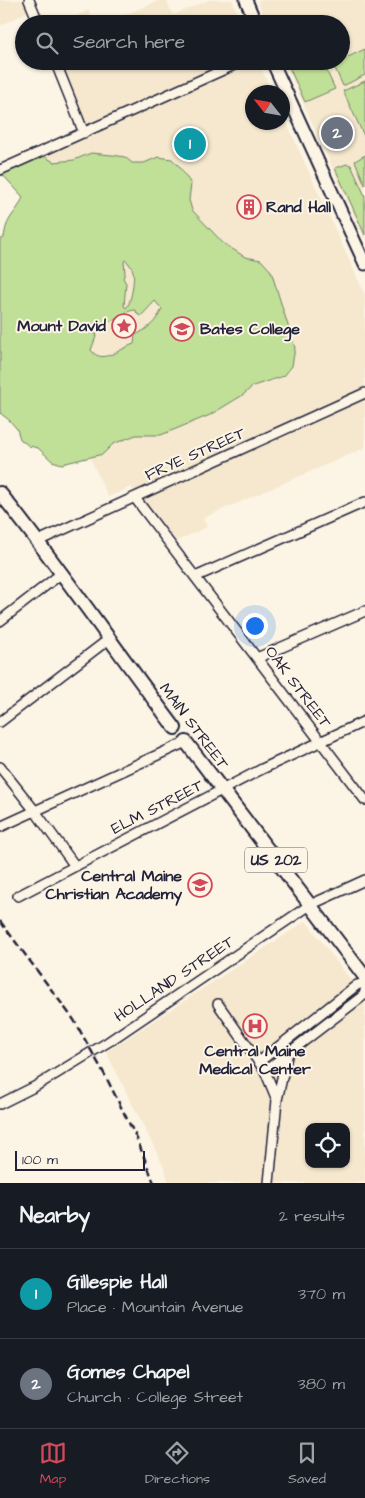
<!DOCTYPE html>
<html lang="en">
<head>
<meta charset="utf-8">
<style>
  :root { --surface:#171b24; --page:#242831; --text:#f1f3f6; --muted:#9ea1a6; --line:#363941; --accent:#d1495b }
  body { margin:0; font-family:"Architects Daughter",sans-serif; background:var(--page); color:var(--text) }
  .controls { position:absolute; right:15px; bottom:15px; display:grid; overflow:hidden; border-radius:10px; box-shadow:0 1px 4px #0004 }
  .controls button { width:45px; height:45px; display:grid; place-items:center; padding:0; border:0; border-bottom:1px solid var(--line); background:var(--surface); color:var(--text); font:25px sans-serif }
  .compass { position:absolute; left:245px; top:85px; width:45px; height:45px; border-radius:50%; background:var(--surface); box-shadow:0 1px 4px #0004; rotate:301deg }
  .scale { position:absolute; left:15px; bottom:12px; width:130px; box-sizing:border-box; padding-left:5px; border:2px solid #22223b; border-top:0; font-size:14px; line-height:18px; white-space:nowrap; color:#22223b; -webkit-text-stroke:4px #fcf5e5; paint-order:stroke }
  .you { position:absolute; left:254px; top:625px; width:18px; height:18px; margin:-12px; border:4px solid #fff; border-radius:50%; background:#1a73e8; box-shadow:0 0 0 8px #1a73e833 }
  .badge { display:grid; place-items:center; width:32px; height:32px; border-radius:50%; background:var(--accent); color:#fff; font-size:16px; font-weight:700 }
  .pin { position:absolute; translate:-50% -50%; border:2px solid #fff; box-shadow:0 1px 5px #0006 }
  .list { margin:0; padding:0; list-style:none }
  h2 { display:flex; justify-content:space-between; align-items:center; height:65px; margin:0; padding:0 20px; font-size:21px }
  h2 small { font-size:16px; font-weight:400; color:var(--muted) }
  .list li { display:grid; grid-template-columns:32px 1fr auto; gap:15px; align-items:center; box-sizing:border-box; height:90px; padding:0 20px; border-top:1px solid var(--line) }
  .list b { display:block; font-size:19px; white-space:nowrap }
  .list p { margin:0; font-size:16px; white-space:nowrap; color:var(--muted) }
  .list em { font-size:16px; font-style:normal; color:var(--muted) }
  .icon { flex:none; width:28px; height:28px; fill:none; stroke:currentColor; stroke-width:2; stroke-linecap:round; stroke-linejoin:round }
  .map { position:relative; flex:none; width:365px; height:1183px; overflow:hidden }
  .search { position:absolute; background:var(--surface); box-shadow:0 1px 4px #0004; left:15px; right:15px; top:15px; height:55px; display:flex; align-items:center; gap:12px; box-sizing:border-box; padding:0 18px; border-radius:28px; color:var(--muted); font-size:19px }
  .sheet { height:245px; background:var(--surface) }
  nav { display:flex; justify-content:space-around; align-items:center; box-sizing:border-box; height:70px; border-top:1px solid var(--line); background:var(--surface); font-size:14px; color:var(--muted) }
  nav a { display:grid; justify-items:center; gap:2px }
  nav .on { color:var(--accent) }
  .map>svg:first-child { display:block }
  .built { fill:#f5e8ce; fill-rule:evenodd }
  .green { fill:#c0df97; stroke:#718069; fill-rule:evenodd }
  .lines { fill:none; stroke-linecap:round; stroke-linejoin:round }
  .minor-casing { stroke:#22223b; stroke-width:12 }
  .major-casing { stroke:#22223b; stroke-width:15 }
  .highway-casing { stroke:#22223b; stroke-width:16 }
  .minor { stroke:#fcf5e5; stroke-width:9 }
  .major { stroke:#fcf5e5; stroke-width:11 }
  .highway { stroke:#fcf5e5; stroke-width:12 }
  .rail { stroke:#22223b; stroke-width:2.5; stroke-dasharray:8 4; stroke-linecap:butt }
  .labels { text-anchor:middle; dominant-baseline:central; stroke-width:4; stroke-linejoin:round; paint-order:stroke }
  .shield { fill:#fcf5e5; stroke:#63616e; stroke-width:1 }
  .shield-label { font-size:15px; font-weight:bold; fill:#22223b }
  .poi-label { font-size:16px; font-weight:bold; fill:#22223b; stroke:#fcf5e5; text-anchor:start }
  .street-label { font-size:16px; fill:#22223b; stroke:#fcf5e5 }
</style>
</head>
<body>
<div class="map">
<svg width="365" height="1183" viewBox="0 0 365 1183">
  <rect width="100%" height="100%" fill="#fcf5e5"/>
  <filter id="ink" filterUnits="userSpaceOnUse"><feTurbulence type="fractalNoise" baseFrequency=".02" numOctaves="2"/><feDisplacementMap in="SourceGraphic" scale="10" xChannelSelector="R" yChannelSelector="G"/><feConvolveMatrix kernelMatrix="1 2 1 2 8 2 1 2 1" color-interpolation-filters="sRGB"/></filter>
  <g filter="url(#ink)">
    <path class="built" d="M 0,0 L 36,0 L 39,6 L 0,26 Z
      M 160,0 L 166,0 L 173,15 L 209,0 L 232,0 L 242,24 L 103,24 Z
      M 257,0 L 365,0 L 365,240 L 284,61 L 341,61 L 341,24 L 267,24 Z
      M 89,10 L 94,24 L 59,24 Z
      M 61,61 L 258,61 L 272,92 L 252,92 L 252,122 L 282,122 L 283,115 L 365,295 L 365,448 L 203,518 L 207,527 L 177,541 L 131,487 L 108,497 L 80,436 L 0,364 L 0,237 L 36,212 L 1,173 L 90,134 Z
      M 306,921 L 365,999 L 365,1183 L 169,1183 L 164,1167 L 106,1052 ZM 309,1127 L 346,1127 L 346,1164 L 309,1164 Z"/>
    <path class="green" d="M 365,49 L 365,75 L 343,86 L 333,64 Z
      M 302,61 L 322,61 L 335,89 L 305,102 L 289,67 Z
      M 365,81 L 365,138 L 343,91 Z
      M 91,153 L 112,155 L 125,157 L 132,163 L 144,163 L 158,157 L 172,159 L 179,166 L 191,184 L 189,200 L 192,210 L 223,243 L 245,257 L 261,260 L 271,271 L 295,348 L 292,366 L 284,376 L 253,386 L 243,395 L 210,415 L 161,435 L 136,435 L 113,444 L 103,454 L 62,464 L 52,461 L 38,448 L 29,446 L 20,439 L 17,429 L 9,420 L 0,413 L 0,240 L 4,238 C 6,216 16,215 23,197 L 1,173 L 42,155 L 54,162 L 74,160 ZM 126,260 C 129,264 132,267 133,271 C 135,279 131,304 126,308 L 124,306 L 126,283 L 123,278 L 125,273 L 124,261 ZM 155,301 L 162,309 C 156,322 148,329 135,335 L 134,344 C 120,348 102,366 91,350 L 97,334 L 85,331 L 83,329 L 86,326 C 95,324 104,324 114,320 C 122,316 127,310 136,310 L 137,314 L 141,316 Z
      M 365,155 L 365,185 L 355,161 Z
      M 347,164 L 351,165 L 365,196 L 365,235 L 335,168 Z"/>
    <g class="lines">
      <g class="minor-casing">
        <path id="minor" d="M 29,0 L 39,24
          M 55,61 L 84,133
          M 0,170 L 243,61
          M 135,498 L 365,800
          M 38,541 L 365,393
          M 195,577 L 365,502
          M 0,621 L 62,573
          M 257,658 L 365,611
          M 0,722 L 109,639
          M 0,767 L 35,811 L 75,866
          M 0,827 L 186,742
          M 18,896 L 262,769 L 365,721
          M 218,1004 L 265,1071 L 277,1100
          M 259,1062 L 357,985 L 365,983
          M 265,1071 L 364,995 L 365,991
          M 0,1104 L 36,1086 L 108,1042 L 310,905 L 365,880
          M 269,1183 L 277,1100 L 288,1052"/>
      </g>
      <g class="major-casing">
        <path id="major" d="M 246,0 L 256,24
          M 272,61 L 365,264"/>
      </g>
      <g class="highway-casing">
        <path id="highway" d="M 0,493 C 61,569 116,650 175,728
          M 186,742 L 365,977"/>
      </g>
      <use href="#minor" class="minor"/>
      <use href="#major" class="major"/>
      <use href="#highway" class="highway"/>
      <path class="rail" d="M 0,921 L 74,1020 L 106,1077 L 137,1139 L 154,1183"/>
    </g>
  </g>
  <defs>
    <g id="building-ring" transform="scale(1.25)"><circle r="9.5" fill="#fcf5e5" stroke="#d1495b" stroke-width="1.5"/><path d="M-4-6H4V6H1V3H-1V6H-4ZM-2.5-4.3h1.7v1.8h-1.7ZM.8-4.3h1.7v1.8H.8ZM-2.5-1h1.7V.8h-1.7ZM.8-1h1.7V.8H.8Z" fill="#d1495b"/></g>
    <g id="sight-ring" transform="scale(1.25)"><circle r="9.5" fill="#fcf5e5" stroke="#d1495b" stroke-width="1.5"/><path d="M0-6L1.8-2.2L6-1.7L2.9 1.2L3.7 5.4L0 3.3L-3.7 5.4L-2.9 1.2L-6-1.7L-1.8-2.2Z" fill="#d1495b"/></g>
    <g id="university-ring" transform="scale(1.25)"><circle r="9.5" fill="#fcf5e5" stroke="#d1495b" stroke-width="1.5"/><path d="M0-5L7-2L0 1L-7-2ZM-4 1L0 2.5L4 1V4Q0 6-4 4Z" fill="#d1495b"/></g>
    <g id="school-ring" transform="scale(1.25)"><circle r="9.5" fill="#fcf5e5" stroke="#d1495b" stroke-width="1.5"/><path d="M0-5L7-2L0 1L-7-2ZM-4 1L0 2.5L4 1V4Q0 6-4 4Z" fill="#d1495b"/></g>
    <g id="hospital-ring" transform="scale(1.25)"><circle r="9.5" fill="#fcf5e5" stroke="#d1495b" stroke-width="1.5"/><path d="M-5-5h3v3.5h4V-5h3V5h-3V1.5h-4V5h-3Z" fill="#d1495b"/></g>
  </defs>
  <g fill-rule="evenodd">
    <use href="#building-ring" x="249" y="207"/>
    <use href="#sight-ring" x="124" y="326"/>
    <use href="#university-ring" x="182" y="329"/>
    <use href="#school-ring" x="200" y="885"/>
    <use href="#hospital-ring" x="255" y="1026"/>
  </g>
  <g class="labels">
    <rect class="shield" x="245" y="847.5" width="62" height="25" rx="4"/>
    <g class="shield-label">
      <text x="276" y="860">US 202</text>
    </g>
    <g class="poi-label">
      <text x="266" y="207">Rand Hall</text>
      <text x="106" y="326" text-anchor="end">Mount David</text>
      <text x="200" y="329">Bates College</text>
      <text x="182" y="876" text-anchor="end">Central Maine<tspan x="182" dy="18">Christian Academy</tspan></text>
      <text x="255" y="1051" text-anchor="middle">Central Maine<tspan x="255" dy="18">Medical Center</tspan></text>
    </g>
    <g class="street-label">
      <text transform="translate(195 454) rotate(-24)">FRYE STREET</text>
      <text transform="translate(298 687) rotate(53)">OAK STREET</text>
      <text transform="translate(194 726) rotate(53)">MAIN STREET</text>
      <text transform="translate(157 807) rotate(-27)">ELM STREET</text>
      <text transform="translate(174 979) rotate(-34)">HOLLAND STREET</text>
    </g>
  </g>
</svg>
<div class="controls">
<button><svg class="icon" aria-label="locate" viewBox="0 0 24 24"><circle cx="12" cy="12" r="6"/><path d="M12 2v4M12 18v4M2 12h4M18 12h4"/></svg></button>
</div>
<svg class="compass" viewBox="-18 -18 36 36"><path d="M0-13l5 13h-10z" fill="#e53935"/><path d="M0 13l5-13h-10z" fill="#9ea1a6"/></svg>
<div class="scale">100 m</div>
<div class="you"></div>
<div class="pin badge" style="left:190px;top:144px;background:#0f9aa8">1</div>
<div class="pin badge" style="left:337px;top:133px;background:#6b7280">2</div>
<div class="search"><svg class="icon" aria-label="search" viewBox="0 0 24 24"><circle cx="10" cy="10" r="6"/><path d="M15 15l6 6"/></svg>Search here</div>
</div>
<section class="sheet">
<h2>Nearby<small>2 results</small></h2>
<ul class="list">
<li><span class="badge" style="background:#0f9aa8">1</span><div><b>Gillespie Hall</b><p>Place · Mountain Avenue</p></div><em>370 m</em></li>
<li><span class="badge" style="background:#6b7280">2</span><div><b>Gomes Chapel</b><p>Church · College Street</p></div><em>380 m</em></li>
</ul>
</section>
<nav>
<a class="on"><svg class="icon" aria-label="map" viewBox="0 0 24 24"><path d="M3 6l6-2 6 2 6-2v14l-6 2-6-2-6 2zM9 4v14M15 6v14"/></svg>Map</a>
<a><svg class="icon" aria-label="directions" viewBox="0 0 24 24"><path d="M12 3l9 9-9 9-9-9zM9 14v-3h6M13 9l2 2-2 2"/></svg>Directions</a>
<a><svg class="icon" aria-label="saved" viewBox="0 0 24 24"><path d="M7 4h10v16l-5-4-5 4z"/></svg>Saved</a>
</nav>
</body>
</html>
